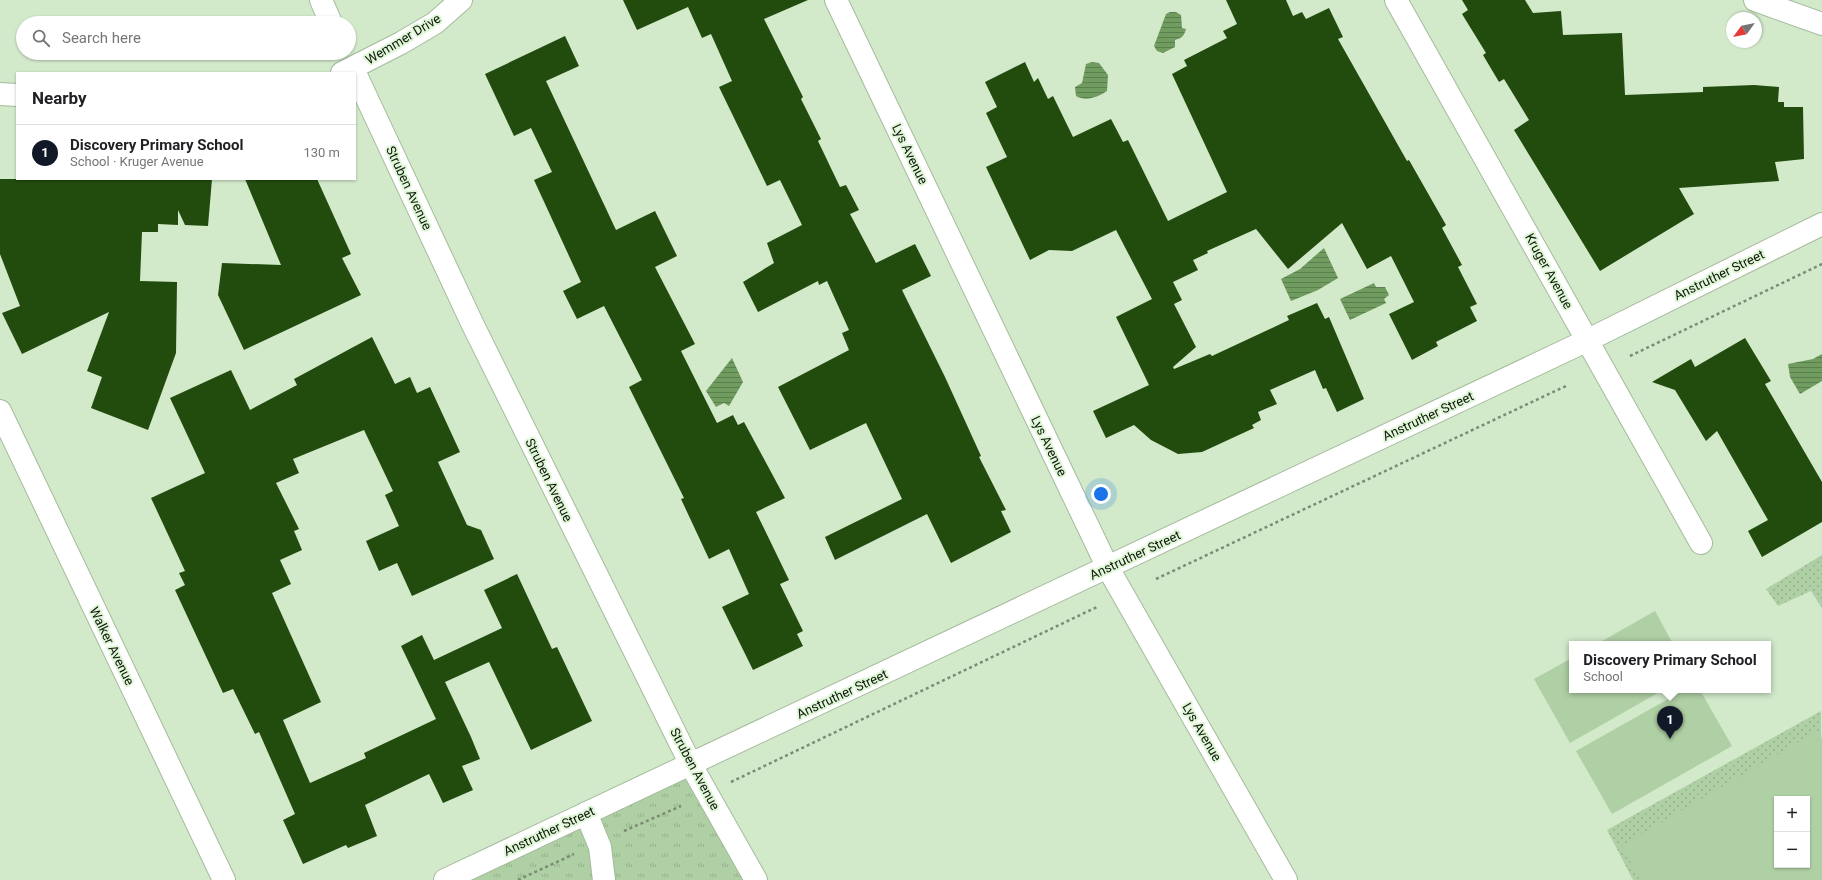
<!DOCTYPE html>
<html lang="en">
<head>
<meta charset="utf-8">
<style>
  :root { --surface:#fff; --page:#f6f6f6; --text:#202124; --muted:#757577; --line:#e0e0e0; --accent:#111827 }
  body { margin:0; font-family:Roboto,sans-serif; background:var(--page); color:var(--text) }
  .controls { position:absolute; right:12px; bottom:12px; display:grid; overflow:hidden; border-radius:0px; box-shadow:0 1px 3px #0004 }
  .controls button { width:36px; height:36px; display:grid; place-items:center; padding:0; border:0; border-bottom:1px solid var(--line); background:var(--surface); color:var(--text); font:20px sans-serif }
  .compass { position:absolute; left:1726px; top:12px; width:36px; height:36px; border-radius:50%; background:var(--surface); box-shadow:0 1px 3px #0004; rotate:237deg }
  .you { position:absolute; left:1101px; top:494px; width:14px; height:14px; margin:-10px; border:3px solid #fff; border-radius:50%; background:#1a73e8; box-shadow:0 0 0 6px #1a73e833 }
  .badge { display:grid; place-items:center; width:26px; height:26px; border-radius:50%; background:var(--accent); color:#fff; font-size:13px; font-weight:700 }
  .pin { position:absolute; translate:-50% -33px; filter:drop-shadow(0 1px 2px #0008) }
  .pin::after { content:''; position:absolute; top:21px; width:14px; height:12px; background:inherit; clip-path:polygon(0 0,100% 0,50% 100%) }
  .popup { position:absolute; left:1569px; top:641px; width:202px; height:52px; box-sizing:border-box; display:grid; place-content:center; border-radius:0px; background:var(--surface); filter:drop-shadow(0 1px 3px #0005); font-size:13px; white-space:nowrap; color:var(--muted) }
  .popup b { font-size:15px; color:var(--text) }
  .popup::after { content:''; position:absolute; left:50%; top:100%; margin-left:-8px; border:8px solid transparent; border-top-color:var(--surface) }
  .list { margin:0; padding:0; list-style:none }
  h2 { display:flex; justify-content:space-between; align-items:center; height:52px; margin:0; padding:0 16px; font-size:17px }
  h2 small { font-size:13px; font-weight:400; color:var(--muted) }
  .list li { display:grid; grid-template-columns:26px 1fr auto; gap:12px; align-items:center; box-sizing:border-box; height:56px; padding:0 16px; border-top:1px solid var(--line) }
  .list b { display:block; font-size:15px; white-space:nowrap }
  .list p { margin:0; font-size:13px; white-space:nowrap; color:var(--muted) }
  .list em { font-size:13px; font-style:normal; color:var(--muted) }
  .icon { flex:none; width:22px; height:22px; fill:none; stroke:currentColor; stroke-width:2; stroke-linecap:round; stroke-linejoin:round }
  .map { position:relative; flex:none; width:1822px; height:880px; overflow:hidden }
  .search { position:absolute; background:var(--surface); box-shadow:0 1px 3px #0004; left:16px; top:16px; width:340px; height:44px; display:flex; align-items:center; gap:10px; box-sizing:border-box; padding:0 14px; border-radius:22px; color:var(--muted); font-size:15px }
  .panel { position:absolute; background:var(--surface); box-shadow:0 1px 3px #0004; left:16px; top:72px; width:340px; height:108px; border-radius:0px }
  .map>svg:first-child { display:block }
  .grass { fill:url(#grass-dots); fill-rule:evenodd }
  .park { fill:url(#park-tufts) }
  .pitch { fill:#afcfa4; fill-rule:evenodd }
  .water { fill:url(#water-rules) }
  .building { fill:#224b0e }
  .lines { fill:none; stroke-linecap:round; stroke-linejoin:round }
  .minor-casing { stroke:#a4bb9c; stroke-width:24 }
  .path { stroke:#7b8b75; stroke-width:2.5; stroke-dasharray:3 3; stroke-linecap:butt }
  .minor { stroke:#fff; stroke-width:22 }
  .labels { text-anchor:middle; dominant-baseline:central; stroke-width:4; stroke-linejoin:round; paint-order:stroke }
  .street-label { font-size:13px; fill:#0f170c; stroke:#dff7d7 }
</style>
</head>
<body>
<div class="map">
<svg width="1822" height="880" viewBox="0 0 1822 880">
  <defs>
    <pattern id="grass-dots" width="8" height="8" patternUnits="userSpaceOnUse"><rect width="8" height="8" fill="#afcfa4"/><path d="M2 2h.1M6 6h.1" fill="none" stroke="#95b18c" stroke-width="1.8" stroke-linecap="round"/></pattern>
    <pattern id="park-tufts" width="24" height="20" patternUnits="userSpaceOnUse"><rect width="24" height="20" fill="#afcfa4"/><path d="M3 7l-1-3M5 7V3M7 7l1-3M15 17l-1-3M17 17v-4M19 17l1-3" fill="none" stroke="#95b18c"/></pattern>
    <pattern id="water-rules" width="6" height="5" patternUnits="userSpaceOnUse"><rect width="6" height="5" fill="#709c5f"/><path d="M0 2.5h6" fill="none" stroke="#5a7e4d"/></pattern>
  </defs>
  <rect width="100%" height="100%" fill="#d2e9ca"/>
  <path class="grass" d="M 1822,555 L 1822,608 L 1811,591 L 1778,606 L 1766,589 Z
    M 1821,711 L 1822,880 L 1633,880 L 1607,830 ZM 1777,799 L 1807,799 L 1807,865 L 1777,865 Z"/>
  <path class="park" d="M 685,779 L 744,880 L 615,880 L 611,843 L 600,819 Z
    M 581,827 L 590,847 L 595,880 L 471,880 Z"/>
  <path class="pitch" d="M 1655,611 L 1673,644 L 1597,644 Z
    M 1572,658 L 1572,690 L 1663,690 L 1570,743 L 1534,679 Z
    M 1684,690 L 1700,690 L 1732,746 L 1612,814 L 1576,751 Z
    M 1817,731 L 1822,738 L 1822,880 L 1641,880 L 1621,846 ZM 1777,799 L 1807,799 L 1807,865 L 1777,865 Z"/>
  <path class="water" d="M 1170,12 L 1176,12 L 1181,15 L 1182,28 L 1186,29 C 1184,36 1182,38 1175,40 L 1175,47 L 1163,53 L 1157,51 L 1154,46 L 1166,14 Z
    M 1092,62 L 1099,63 L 1108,75 L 1107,91 C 1098,97 1086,102 1076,96 L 1075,87 L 1082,83 L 1086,64 Z
    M 1324,248 L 1338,278 L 1318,290 L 1291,301 L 1281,279 L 1300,269 Z
    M 1374,283 L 1376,287 L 1385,287 L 1389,295 L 1384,299 L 1386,303 L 1350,320 L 1340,299 Z
    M 1822,354 L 1822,381 L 1800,394 L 1790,377 L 1788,364 L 1813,359 Z
    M 732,358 L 743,382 L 729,406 L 724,403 L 716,407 L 706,391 Z"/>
  <path class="building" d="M 623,0 L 808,0 L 764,19 L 803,97 L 801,99 L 821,139 L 818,141 L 840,187 L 846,185 L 859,210 L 850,214 L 876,263 L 915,244 L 931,276 L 902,290 L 945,377 L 981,456 L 979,457 L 1006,510 L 1001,511 L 1011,532 L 951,563 L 927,514 L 835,560 L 825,537 L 902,499 L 866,423 L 810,450 L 778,387 L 849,350 L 842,333 L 849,330 L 827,281 L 819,285 L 818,281 L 758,312 L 743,282 L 774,263 L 767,243 L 802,225 L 780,180 L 767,186 L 719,87 L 732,81 L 711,34 L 702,38 L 688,7 L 637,30 Z
    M 1226,0 L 1286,0 L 1293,16 L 1302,12 L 1306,19 L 1329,8 L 1343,37 L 1338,39 L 1407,161 L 1409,160 L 1446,225 L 1442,228 L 1462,265 L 1458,267 L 1477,304 L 1470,307 L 1477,321 L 1436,342 L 1438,346 L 1412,360 L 1389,314 L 1414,302 L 1391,256 L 1367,269 L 1342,223 L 1288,269 L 1256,229 L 1207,251 L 1208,253 L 1193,260 L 1198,270 L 1173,282 L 1182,300 L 1174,304 L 1196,347 L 1173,367 L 1174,369 L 1210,354 L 1212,356 L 1289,320 L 1287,316 L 1317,303 L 1325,319 L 1329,317 L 1364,399 L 1337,412 L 1326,388 L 1323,389 L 1315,370 L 1270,390 L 1277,404 L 1258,412 L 1261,420 L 1252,425 L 1254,428 L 1202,452 L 1178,454 L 1151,440 L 1134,425 L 1106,438 L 1093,411 L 1149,385 L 1116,317 L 1152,299 L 1116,230 L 1072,251 L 1049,250 L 1030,260 L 986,167 L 1007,157 L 986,113 L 997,107 L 985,82 L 1025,62 L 1034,82 L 1038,78 L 1048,99 L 1053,96 L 1073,137 L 1111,119 L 1123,142 L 1128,140 L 1168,221 L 1227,192 L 1172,74 L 1187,66 L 1184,60 L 1227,38 L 1223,31 L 1237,24 Z
    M 1462,0 L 1525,0 L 1533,13 L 1561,11 L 1563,35 L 1622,33 L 1625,95 L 1703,92 L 1703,87 L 1754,85 L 1779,87 L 1778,102 L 1784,102 L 1784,107 L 1803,107 L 1804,159 L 1775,162 L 1779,181 L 1679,188 L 1694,214 L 1600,271 L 1514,130 L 1529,120 L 1504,79 L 1499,82 L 1483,55 L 1486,53 L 1462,14 L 1468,10 Z
    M 565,36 L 579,66 L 546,81 L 616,230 L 655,211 L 677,256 L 655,267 L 695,344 L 681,351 L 717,423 L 733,415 L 738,425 L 744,422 L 785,498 L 756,512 L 789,580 L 780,584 L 803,631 L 797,634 L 803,646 L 753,670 L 722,607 L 749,594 L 729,549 L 709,559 L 681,499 L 684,498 L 629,387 L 642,380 L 604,306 L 577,319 L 563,291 L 581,282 L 534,180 L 552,172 L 531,128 L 514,136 L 485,74 Z
    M 0,179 L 212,179 L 208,226 L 185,225 L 178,210 L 178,225 L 158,224 L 158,232 L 142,232 L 140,281 L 177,282 L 176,353 L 148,430 L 91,408 L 102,377 L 87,371 L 109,312 L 22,354 L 2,313 L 20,306 L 0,254 Z
    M 245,179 L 317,179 L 351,254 L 342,258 L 361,295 L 244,350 L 218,295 L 222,263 L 281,265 Z
    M 372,337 L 395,384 L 410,377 L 417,393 L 430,387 L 460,452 L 438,462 L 467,525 L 481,530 L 494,559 L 412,596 L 397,563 L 379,571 L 366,541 L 399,526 L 385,495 L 393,491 L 364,430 L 293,459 L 299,473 L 276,483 L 299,529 L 294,531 L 302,550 L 280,560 L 291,584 L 272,593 L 321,702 L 283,720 L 310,783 L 366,758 L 364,753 L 436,719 L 401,646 L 422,635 L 434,660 L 502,628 L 484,590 L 517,574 L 552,649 L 557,647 L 592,721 L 531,750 L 489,662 L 445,682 L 471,737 L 480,759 L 462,766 L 473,790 L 443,803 L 429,774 L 365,805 L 377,836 L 348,848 L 346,845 L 303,864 L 283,820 L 295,814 L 259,732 L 255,734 L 233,689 L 223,693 L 175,590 L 185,585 L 179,573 L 185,571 L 151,498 L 205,473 L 170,398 L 231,370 L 250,410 L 297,385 L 294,379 Z
    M 1745,338 L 1771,381 L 1765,384 L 1822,482 L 1822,522 L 1762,557 L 1748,531 L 1768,520 L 1717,431 L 1706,441 L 1675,390 L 1652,382 L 1691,359 L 1695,367 Z"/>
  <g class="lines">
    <g class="minor-casing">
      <path id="minor" d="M 321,0 L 331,23
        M 836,0 L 1108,568 L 1286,880
        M 1396,0 L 1701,543
        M 1755,0 L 1822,24
        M 342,73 L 401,43 L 435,23 L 461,0
        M 355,73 L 472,323 L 691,765 L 756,880
        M 0,94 L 17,95
        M 0,411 L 224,880
        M 586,813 L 600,847 L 604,880
        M 445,880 L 1588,340 L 1822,224"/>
    </g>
    <path class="path" d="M 1630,356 L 1822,264
      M 1156,579 L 1568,385
      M 731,782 L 1099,606
      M 624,831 L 681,806
      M 518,880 L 574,854"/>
    <use href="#minor" class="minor"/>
  </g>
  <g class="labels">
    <g class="street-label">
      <text transform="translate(403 39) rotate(-31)">Wemmer Drive</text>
      <text transform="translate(910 154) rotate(64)">Lys Avenue</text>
      <text transform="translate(409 188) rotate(65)">Struben Avenue</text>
      <text transform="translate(1549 271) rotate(61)">Kruger Avenue</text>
      <text transform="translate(1719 275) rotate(-26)">Anstruther Street</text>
      <text transform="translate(1428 416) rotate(-25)">Anstruther Street</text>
      <text transform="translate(1049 446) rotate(64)">Lys Avenue</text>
      <text transform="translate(549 480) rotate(64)">Struben Avenue</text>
      <text transform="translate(1135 555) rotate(-25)">Anstruther Street</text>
      <text transform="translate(112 646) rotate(64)">Walker Avenue</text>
      <text transform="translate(842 694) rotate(-25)">Anstruther Street</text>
      <text transform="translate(1202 732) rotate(60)">Lys Avenue</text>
      <text transform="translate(695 769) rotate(62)">Struben Avenue</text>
      <text transform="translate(549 831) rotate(-25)">Anstruther Street</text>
    </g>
  </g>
</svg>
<div class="controls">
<button>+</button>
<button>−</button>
</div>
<svg class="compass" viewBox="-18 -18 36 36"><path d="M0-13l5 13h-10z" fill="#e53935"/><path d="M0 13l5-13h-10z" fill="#757577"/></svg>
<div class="you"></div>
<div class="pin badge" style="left:1670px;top:739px">1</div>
<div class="popup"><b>Discovery Primary School</b>School</div>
<div class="search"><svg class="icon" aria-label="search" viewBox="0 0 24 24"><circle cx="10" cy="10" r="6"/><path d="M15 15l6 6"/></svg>Search here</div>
<section class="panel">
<h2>Nearby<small></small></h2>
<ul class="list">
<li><span class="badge">1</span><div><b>Discovery Primary School</b><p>School · Kruger Avenue</p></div><em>130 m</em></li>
</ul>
</section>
</div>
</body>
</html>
